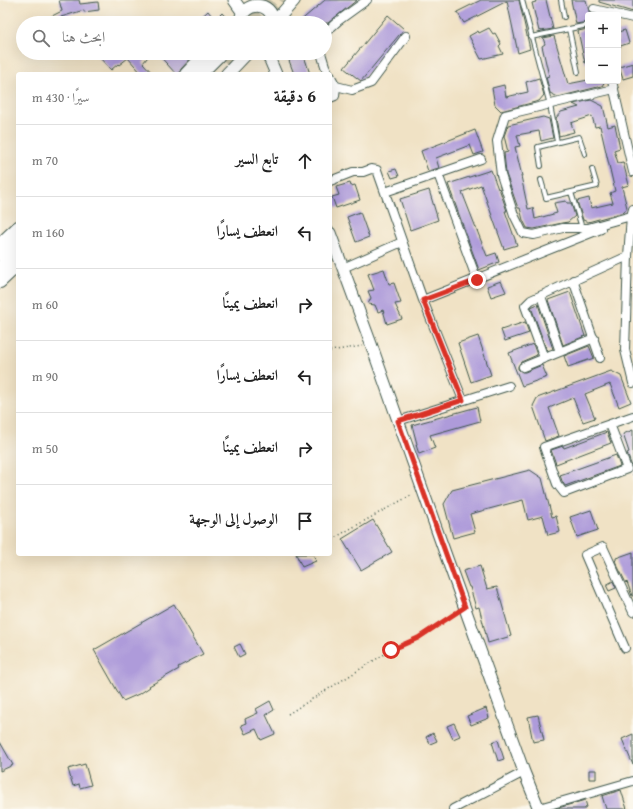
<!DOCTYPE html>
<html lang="ar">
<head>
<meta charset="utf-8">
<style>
  :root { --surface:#fff; --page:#f6f6f6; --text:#222; --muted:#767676; --line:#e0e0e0 }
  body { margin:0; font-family:"Gentium Book Plus",Amiri,serif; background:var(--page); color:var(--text); direction:rtl }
  .controls { position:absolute; right:12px; top:12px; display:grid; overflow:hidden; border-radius:4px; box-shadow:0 4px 16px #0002 }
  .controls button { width:36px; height:36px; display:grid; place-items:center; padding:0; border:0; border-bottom:1px solid var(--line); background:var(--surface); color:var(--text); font:20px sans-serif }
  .stop { position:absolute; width:12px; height:12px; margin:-9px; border:3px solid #d93025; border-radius:50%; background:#fff }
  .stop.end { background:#d93025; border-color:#fff; box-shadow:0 1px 4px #0008 }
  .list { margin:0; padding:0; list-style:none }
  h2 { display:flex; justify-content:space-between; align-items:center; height:52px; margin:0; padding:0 16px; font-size:17px }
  h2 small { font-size:13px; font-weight:400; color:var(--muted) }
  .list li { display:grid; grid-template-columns:26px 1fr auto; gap:12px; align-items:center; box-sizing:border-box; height:72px; padding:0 16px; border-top:1px solid var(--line) }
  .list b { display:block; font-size:15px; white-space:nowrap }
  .list em { font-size:13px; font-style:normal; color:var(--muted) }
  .icon { flex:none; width:22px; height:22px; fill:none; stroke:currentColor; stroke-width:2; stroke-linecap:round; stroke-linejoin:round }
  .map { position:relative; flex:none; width:633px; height:809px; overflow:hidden; direction:ltr }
  .search { position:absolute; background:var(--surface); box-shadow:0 4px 16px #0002; left:16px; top:16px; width:316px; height:44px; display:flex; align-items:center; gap:10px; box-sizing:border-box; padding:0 14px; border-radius:22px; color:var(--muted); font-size:15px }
  .panel { position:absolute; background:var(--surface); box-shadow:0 4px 16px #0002; left:16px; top:72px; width:316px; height:484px; border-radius:4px; direction:rtl }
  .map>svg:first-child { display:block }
  .building { fill:#ae9bda }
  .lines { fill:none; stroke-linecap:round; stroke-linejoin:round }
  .trunk-tunnel { stroke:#c6c1a8; stroke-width:14; stroke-dasharray:14 7; stroke-linecap:butt }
  .service-casing { stroke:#3e564a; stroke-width:6 }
  .minor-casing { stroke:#3e564a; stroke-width:10 }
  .tertiary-casing { stroke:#3e564a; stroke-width:13 }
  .secondary-casing { stroke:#3e564a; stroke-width:14 }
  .trunk-casing { stroke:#3e564a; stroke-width:16 }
  .path { stroke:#3e564a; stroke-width:1.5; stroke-dasharray:1 3; stroke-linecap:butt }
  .service { stroke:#fff; stroke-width:4 }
  .minor { stroke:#fff; stroke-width:8 }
  .tertiary { stroke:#fff; stroke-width:11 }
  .secondary { stroke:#fff; stroke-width:12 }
  .trunk { stroke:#fff; stroke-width:14 }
  .route { stroke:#d93025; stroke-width:5 }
</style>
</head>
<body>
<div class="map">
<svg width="633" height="809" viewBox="0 0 633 809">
  <rect width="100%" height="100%" fill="#fbf7ec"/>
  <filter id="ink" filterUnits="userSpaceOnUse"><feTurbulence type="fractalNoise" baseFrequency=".025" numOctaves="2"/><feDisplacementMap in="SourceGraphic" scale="8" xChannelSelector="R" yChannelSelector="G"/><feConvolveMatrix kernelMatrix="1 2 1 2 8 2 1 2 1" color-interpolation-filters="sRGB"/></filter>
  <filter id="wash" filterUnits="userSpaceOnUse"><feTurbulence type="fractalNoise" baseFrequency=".012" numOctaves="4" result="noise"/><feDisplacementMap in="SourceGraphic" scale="16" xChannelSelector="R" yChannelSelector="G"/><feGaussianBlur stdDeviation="0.9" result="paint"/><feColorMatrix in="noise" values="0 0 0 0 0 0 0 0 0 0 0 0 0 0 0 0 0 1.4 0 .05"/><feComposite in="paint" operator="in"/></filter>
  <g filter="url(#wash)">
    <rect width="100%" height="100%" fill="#f0e2c5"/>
    <g id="blocks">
      <path class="building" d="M 59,0 L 79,0 L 80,4 L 98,2 L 99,10 L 84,12 L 84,10 L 61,17 L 62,19 L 54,23 L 48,23 L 46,19 L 62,11 Z
        M 325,0 L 357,0 L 328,23 L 298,23 Z
        M 481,0 L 519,0 L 530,49 L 518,53 L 507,1 L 464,23 L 457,12 Z
        M 535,0 L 546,0 L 553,29 L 541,31 L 541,30 L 539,31 L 532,3 L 536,2 Z
        M 571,0 L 586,0 L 590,15 L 588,15 L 588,22 L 576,24 Z
        M 599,0 L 633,0 L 633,12 L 599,2 Z
        M 208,11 L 215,20 L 222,13 L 231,23 L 195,23 Z
        M 388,15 L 404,29 L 361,81 L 344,68 Z
        M 489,28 L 493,34 L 495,33 L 501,44 L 499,46 L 503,54 L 481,59 L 469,36 L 478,31 L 479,33 Z
        M 588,29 L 588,62 L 585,63 L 578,31 Z
        M 625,30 L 629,43 L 618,47 L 618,32 Z
        M 554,36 L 568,84 L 588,80 L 588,81 L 605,81 L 602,86 L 558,97 L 550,93 L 546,77 L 549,76 L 542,46 L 545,44 L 543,38 Z
        M 104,53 L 151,53 L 143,63 L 153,74 L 142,74 L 128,58 L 119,65 L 118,64 L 111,70 L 99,57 Z
        M 157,53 L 196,53 L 181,69 L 179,74 L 176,74 Z
        M 293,53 L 303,53 L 310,74 L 294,74 L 287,55 Z
        M 633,63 L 633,76 L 623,79 L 619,67 Z
        M 539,78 L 544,95 L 539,101 L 501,111 L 495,105 L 492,88 L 504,85 L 506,97 L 528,92 L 526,82 Z
        M 591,100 L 603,106 L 608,127 L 615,125 L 620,148 L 614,150 L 618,163 L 623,162 L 629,185 L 622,187 L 627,208 L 624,212 L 588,222 L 583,220 L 577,201 L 589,198 L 591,208 L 613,203 L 610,193 L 615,191 L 600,126 L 595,127 L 592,116 L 571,123 L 574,132 L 559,136 L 556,118 L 561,112 L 579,107 L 573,104 Z
        M 543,117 L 549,119 L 553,138 L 541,141 L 539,131 L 517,135 L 520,146 L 515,147 L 522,176 L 521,176 L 528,209 L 533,208 L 535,219 L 557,213 L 554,203 L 566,201 L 567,203 L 571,203 L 575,216 L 568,222 L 562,223 L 534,229 L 527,228 L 523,220 L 520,208 L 518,208 L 506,174 L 504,153 L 508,152 L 504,136 L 508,125 Z
        M 475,130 L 483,152 L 474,155 L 470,145 L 436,158 L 439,168 L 428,171 L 421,151 Z
        M 396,169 L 399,176 L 392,178 L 389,171 Z
        M 491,170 L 498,189 L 499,188 L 507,211 L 505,211 L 517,245 L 504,249 L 481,185 L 462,192 L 487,256 L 496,253 L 499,262 L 479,270 L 448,184 Z
        M 350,183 L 351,186 L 355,185 L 360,200 L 336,208 L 332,197 L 339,195 L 336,187 Z
        M 429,190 L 438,220 L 410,230 L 400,199 Z
        M 360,212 L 369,237 L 356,242 L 347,217 Z
        M 384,269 L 389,284 L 394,283 L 401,303 L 395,304 L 402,319 L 387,324 L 383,310 L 378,312 L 375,305 L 368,304 L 371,298 L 368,291 L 374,290 L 368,274 Z
        M 501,281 L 506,292 L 491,297 L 487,286 Z
        M 570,292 L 585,336 L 563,345 L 548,300 Z
        M 538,304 L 553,349 L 547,351 L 531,307 Z
        M 525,322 L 529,333 L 505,341 L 501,330 Z
        M 478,336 L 491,375 L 471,382 L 458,343 Z
        M 533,344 L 537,355 L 521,362 L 518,366 L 518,369 L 522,372 L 525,372 L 542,365 L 547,377 L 522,386 L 509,353 Z
        M 589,346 L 594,358 L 568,367 L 564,356 Z
        M 611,371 L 621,376 L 631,402 L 619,407 L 610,384 L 585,394 L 595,418 L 583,422 L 573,398 L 549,408 L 559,436 L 545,441 L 533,406 L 537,398 Z
        M 477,407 L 480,421 L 430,435 L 435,448 L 419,454 L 416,445 L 417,444 L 412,425 Z
        M 633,430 L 633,475 L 632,467 L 627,453 L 629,452 L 623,434 Z
        M 607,432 L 611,443 L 556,464 L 551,450 L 563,446 L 564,448 Z
        M 616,455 L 620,466 L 565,486 L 562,481 L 560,475 Z
        M 530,470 L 542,478 L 552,517 L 556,516 L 560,532 L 548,535 L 543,516 L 528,520 L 523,500 L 470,514 L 475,532 L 453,538 L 444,504 L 452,490 Z
        M 591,510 L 598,530 L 577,537 L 570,517 Z
        M 373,520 L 392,552 L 361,570 L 342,539 Z
        M 633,552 L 633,596 L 632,596 L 627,582 L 626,583 L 615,561 L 616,560 L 616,558 Z
        M 296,554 L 313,554 L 316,561 L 302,567 Z
        M 480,566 L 487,589 L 497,587 L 511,636 L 488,643 L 479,607 L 476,608 L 470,587 L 469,587 L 463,571 Z
        M 613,581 L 616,588 L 609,591 L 606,585 Z
        M 174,604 L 203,654 L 178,667 L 179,669 L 149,686 L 150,687 L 141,693 L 123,701 L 94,650 Z
        M 240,644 L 245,654 L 239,657 L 234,647 Z
        M 270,701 L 274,710 L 266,715 L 275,734 L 261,740 L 256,729 L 245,734 L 241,725 L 246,723 L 245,719 L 258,713 L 256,709 Z
        M 486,708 L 489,718 L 471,725 L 467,716 Z
        M 538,715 L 544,740 L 533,742 L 528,717 Z
        M 454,723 L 460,736 L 453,739 L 447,726 Z
        M 433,733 L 437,741 L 430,744 L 426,737 Z
        M 633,734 L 633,765 L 622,739 Z
        M 498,740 L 504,759 L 498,761 L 492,742 Z
        M 0,742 L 13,765 L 0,771 Z
        M 85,764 L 91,785 L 80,788 L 79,784 L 73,786 L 68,769 Z
        M 589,770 L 596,770 L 596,779 L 589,779 Z
        M 621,790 L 627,809 L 606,809 L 602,796 Z
        M 585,800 L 587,807 L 585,808 L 585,809 L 555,809 Z"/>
    </g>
  </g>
  <g filter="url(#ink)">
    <use href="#blocks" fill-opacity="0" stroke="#3e564a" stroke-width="1"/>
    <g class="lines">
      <path class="trunk-tunnel" d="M 267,17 L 284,0
        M 249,23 L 271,0
        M 224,61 L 232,53"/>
      <g class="service-casing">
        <path id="service" d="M 522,0 L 550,105 L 557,142
          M 561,0 L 564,17
          M 569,29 L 578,72
          M 531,37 L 588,25
          M 541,166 L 538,147 L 579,137 L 585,154
          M 541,180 L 546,198 L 597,186 L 592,169
          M 571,192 L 582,228"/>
      </g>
      <g class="minor-casing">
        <path id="minor" d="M 594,9 L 633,18
          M 325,33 L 338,21 L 367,0
          M 321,53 L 325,66 L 329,74
          M 330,75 L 336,86 L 335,96 L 330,98
          M 612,81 L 633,172
          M 336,86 L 352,90 L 371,83 L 406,36
          M 614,89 L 505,115 L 497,141 L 501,175 L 514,215 L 523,233 L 534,235 L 563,228 L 588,228 L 631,216
          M 438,174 L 477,280
          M 330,181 L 353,172 L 363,172 L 371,169 L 377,170 L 423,300 L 463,400
          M 385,192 L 481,159
          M 633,209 L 631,216 L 628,256 L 625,350 L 633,383
          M 343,268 L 402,242
          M 573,280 L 600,358
          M 541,296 L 560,352
          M 423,300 L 601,229
          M 544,358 L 525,306 L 531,300 L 628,256
          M 523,367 L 594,338
          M 398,421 L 509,386
          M 610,424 L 627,469 L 564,493 L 557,484 L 544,447 L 633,416
          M 625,648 L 585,555 L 603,547 L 633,612
          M 539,808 L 633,781
          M 453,809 L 524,772"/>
      </g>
      <g class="tertiary-casing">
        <path id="tertiary" d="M 234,0 L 243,13
          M 267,53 L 276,74
          M 330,233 L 371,344 L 445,553 L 524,772 L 539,809"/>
      </g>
      <g class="secondary-casing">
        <path id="secondary" d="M 240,23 C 242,0 273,0 273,23
          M 274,23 L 294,0
          M 186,74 L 206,53
          M 227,74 L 247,53
          M 0,244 L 18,227
          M 0,282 L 18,265"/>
      </g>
      <g class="trunk-casing">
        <path id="trunk" d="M 199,74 L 218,55
          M 0,254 L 18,239
          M 0,269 L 18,252"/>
      </g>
      <path class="path" d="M 330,351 L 362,346
        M 330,542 L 341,534 L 413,494
        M 288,714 L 391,650 L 419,638 L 456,613"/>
      <use href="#service" class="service"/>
      <use href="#minor" class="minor"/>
      <use href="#tertiary" class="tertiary"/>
      <use href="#secondary" class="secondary"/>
      <use href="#trunk" class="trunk"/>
    </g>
  </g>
  <g class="lines" filter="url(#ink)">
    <path class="route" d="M 391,650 L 418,638 L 465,607 L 398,421 L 463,400 L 423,300 L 477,280"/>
  </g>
</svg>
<div class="controls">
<button>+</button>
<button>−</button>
</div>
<div class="stop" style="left:391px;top:650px"></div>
<div class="stop end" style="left:477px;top:280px"></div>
<div class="search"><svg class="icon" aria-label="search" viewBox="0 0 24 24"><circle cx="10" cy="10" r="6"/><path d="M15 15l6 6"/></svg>ابحث هنا</div>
<section class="panel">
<h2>6 دقيقة<small>سيرًا · 430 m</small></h2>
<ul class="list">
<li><svg class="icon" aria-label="ahead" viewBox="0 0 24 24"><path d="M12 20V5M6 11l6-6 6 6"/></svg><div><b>تابع السير</b></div><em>70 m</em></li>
<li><svg class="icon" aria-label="left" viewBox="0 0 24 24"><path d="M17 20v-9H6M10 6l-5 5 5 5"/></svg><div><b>انعطف يسارًا</b></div><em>160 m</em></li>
<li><svg class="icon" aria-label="right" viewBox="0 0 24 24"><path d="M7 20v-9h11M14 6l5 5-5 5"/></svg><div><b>انعطف يمينًا</b></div><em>60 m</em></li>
<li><svg class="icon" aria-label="left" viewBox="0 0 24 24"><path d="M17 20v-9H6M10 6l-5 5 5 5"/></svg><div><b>انعطف يسارًا</b></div><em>90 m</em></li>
<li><svg class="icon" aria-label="right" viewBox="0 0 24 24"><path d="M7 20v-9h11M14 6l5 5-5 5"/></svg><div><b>انعطف يمينًا</b></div><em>50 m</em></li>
<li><svg class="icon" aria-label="arrive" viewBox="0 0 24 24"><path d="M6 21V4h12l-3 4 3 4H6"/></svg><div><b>الوصول إلى الوجهة</b></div></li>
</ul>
</section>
</div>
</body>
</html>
